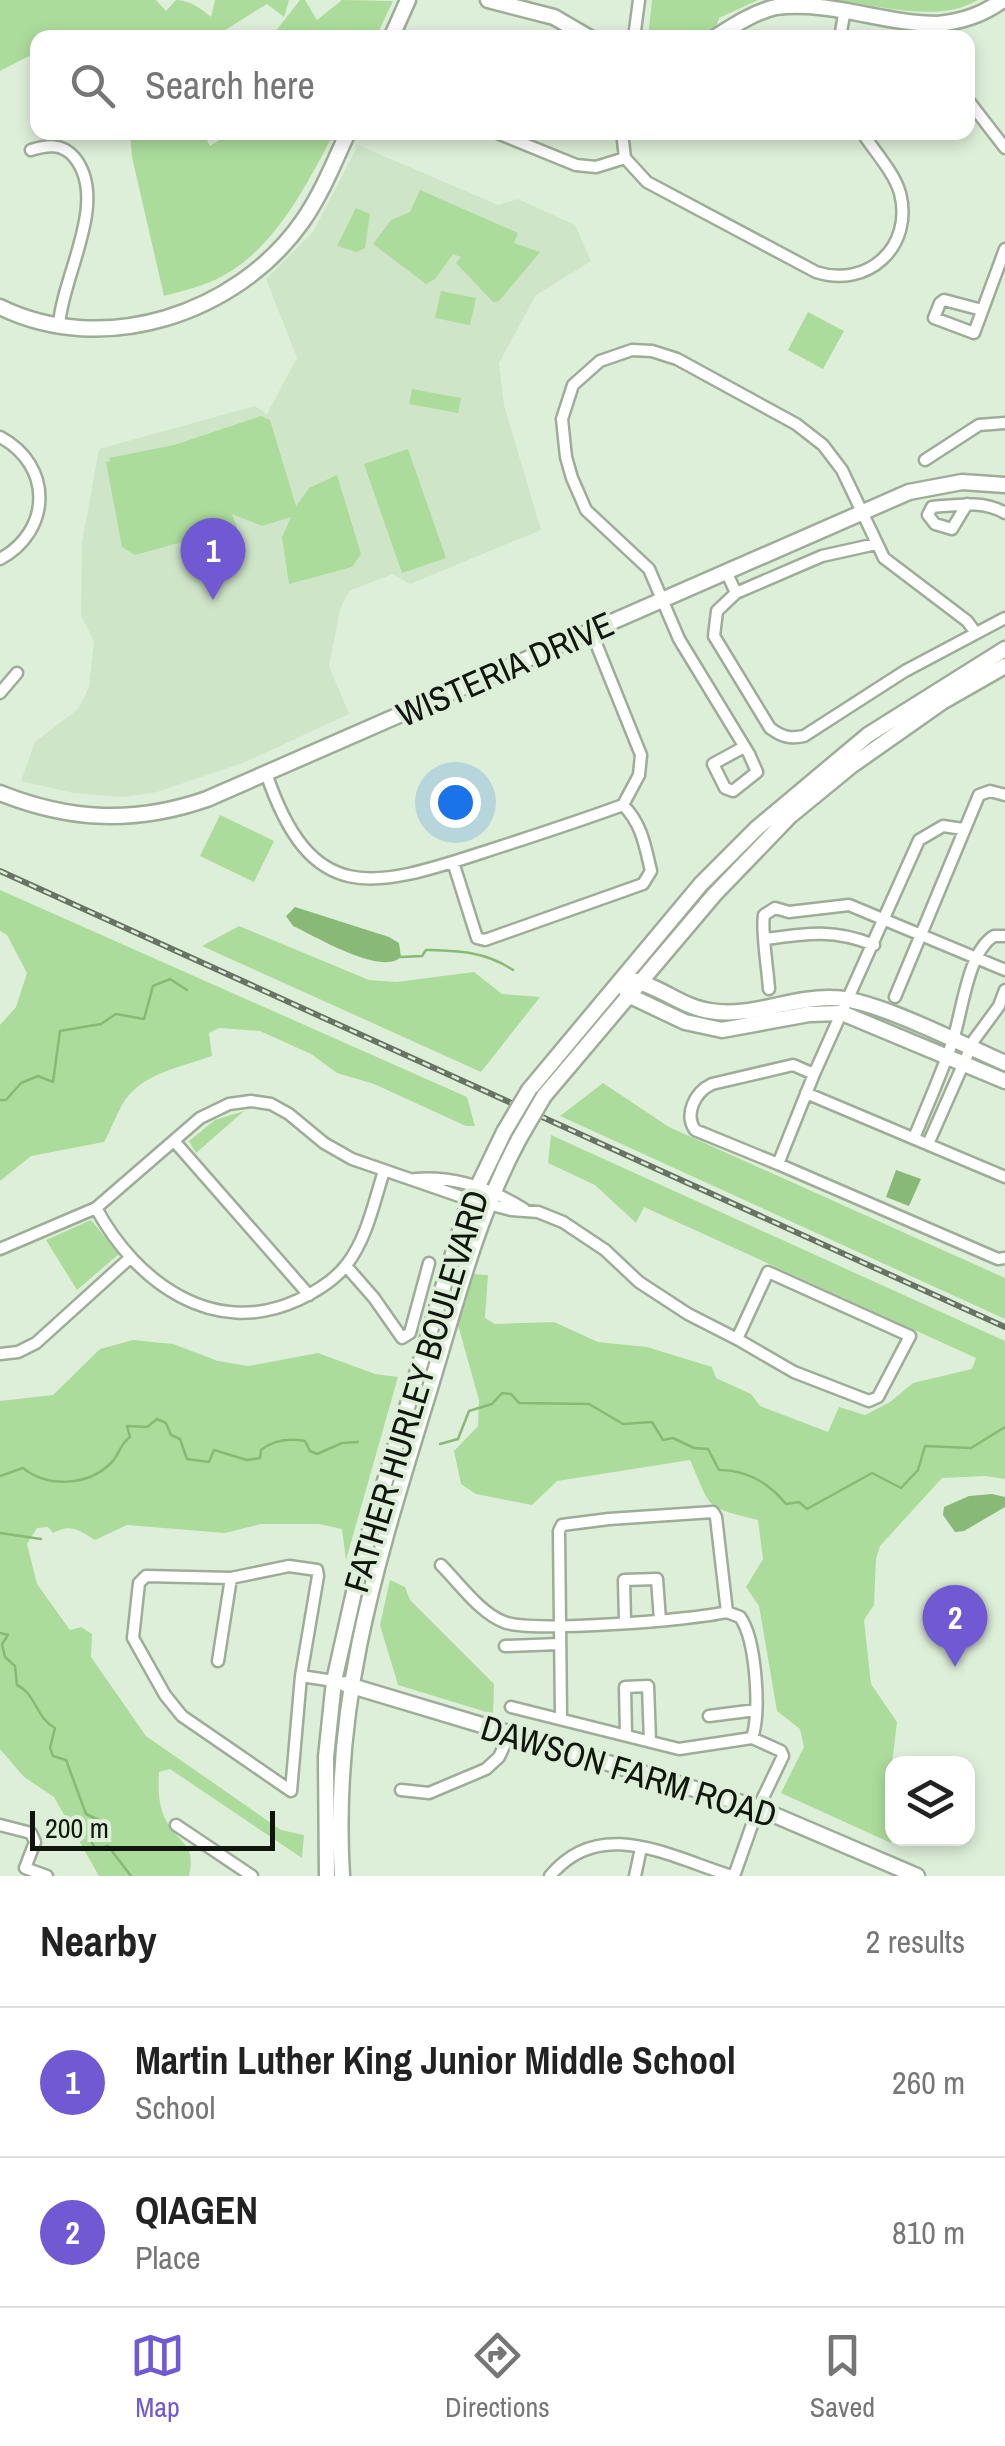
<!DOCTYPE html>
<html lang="en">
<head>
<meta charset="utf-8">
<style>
  :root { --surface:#fff; --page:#f6f6f6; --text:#222; --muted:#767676; --line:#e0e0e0; --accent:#7059d3 }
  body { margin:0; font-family:"Archivo Narrow",sans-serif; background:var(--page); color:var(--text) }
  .controls { position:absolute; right:30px; bottom:30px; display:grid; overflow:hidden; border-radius:20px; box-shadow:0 5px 15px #0003 }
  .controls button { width:90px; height:90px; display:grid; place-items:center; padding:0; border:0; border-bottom:2px solid var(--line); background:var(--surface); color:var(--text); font:50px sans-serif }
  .scale { position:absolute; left:30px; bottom:25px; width:245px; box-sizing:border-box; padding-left:10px; border:5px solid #10150e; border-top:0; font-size:28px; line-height:35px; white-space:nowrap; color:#10150e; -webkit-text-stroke:8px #deefd9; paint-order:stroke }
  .you { position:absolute; left:455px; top:802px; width:35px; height:35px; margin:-25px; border:8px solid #fff; border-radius:50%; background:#1a73e8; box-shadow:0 0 0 15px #1a73e833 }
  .badge { display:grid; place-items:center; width:65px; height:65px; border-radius:50%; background:var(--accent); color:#fff; font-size:32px; font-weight:700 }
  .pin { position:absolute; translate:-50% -82px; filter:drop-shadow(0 2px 5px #0008) }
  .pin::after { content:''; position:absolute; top:52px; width:35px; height:30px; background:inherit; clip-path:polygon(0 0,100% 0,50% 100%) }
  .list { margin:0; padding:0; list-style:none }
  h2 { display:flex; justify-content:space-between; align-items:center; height:130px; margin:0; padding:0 40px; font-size:42px }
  h2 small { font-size:32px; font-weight:400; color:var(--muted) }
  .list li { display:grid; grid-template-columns:65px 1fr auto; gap:30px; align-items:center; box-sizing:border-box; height:150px; padding:0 40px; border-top:2px solid var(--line) }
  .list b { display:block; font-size:38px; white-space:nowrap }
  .list p { margin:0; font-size:32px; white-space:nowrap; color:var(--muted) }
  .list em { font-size:32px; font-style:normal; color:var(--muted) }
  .icon { flex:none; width:55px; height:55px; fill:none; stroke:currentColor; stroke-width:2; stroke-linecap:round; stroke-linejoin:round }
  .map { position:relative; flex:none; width:1005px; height:1876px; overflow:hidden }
  .search { position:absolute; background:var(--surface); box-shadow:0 5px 15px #0003; left:30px; right:30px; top:30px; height:110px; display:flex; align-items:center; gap:25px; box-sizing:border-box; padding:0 35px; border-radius:20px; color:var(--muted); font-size:38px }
  .sheet { height:430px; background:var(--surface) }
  nav { display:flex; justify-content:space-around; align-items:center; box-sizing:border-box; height:140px; border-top:2px solid var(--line); background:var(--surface); font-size:28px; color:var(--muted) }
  nav a { display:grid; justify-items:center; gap:5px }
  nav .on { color:var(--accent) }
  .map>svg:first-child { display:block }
  .built { fill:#cfe5c8 }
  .green { fill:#acdc9b }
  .water { fill:#88b976 }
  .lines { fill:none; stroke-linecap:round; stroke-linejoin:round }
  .stream { stroke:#88b976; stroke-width:2.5 }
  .street-casing { stroke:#9dad97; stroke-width:15 }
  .secondary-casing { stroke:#9dad97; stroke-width:19 }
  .street { stroke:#fff; stroke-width:10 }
  .secondary { stroke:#fff; stroke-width:14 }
  .rail-casing { stroke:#687265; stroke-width:6 }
  .rail { stroke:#deefd9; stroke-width:2.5; stroke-dasharray:8; stroke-linecap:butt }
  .secondary-bridge-casing { stroke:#9dad97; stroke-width:19; stroke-linecap:butt }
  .secondary-bridge { stroke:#fff; stroke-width:14 }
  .labels { text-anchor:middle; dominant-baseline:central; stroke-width:8; stroke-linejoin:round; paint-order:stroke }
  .street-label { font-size:35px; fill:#10150e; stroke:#deefd9 }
</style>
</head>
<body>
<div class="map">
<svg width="1005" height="1876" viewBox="0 0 1005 1876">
  <rect width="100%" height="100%" fill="#deefd9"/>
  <path class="built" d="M 358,145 L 498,205 L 518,199 L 575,225 L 591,261 L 536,295 L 499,363 L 504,405 L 541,530 L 410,584 L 393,574 L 349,591 L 340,609 L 329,666 L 349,714 L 243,763 L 157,792 L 124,797 L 73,793 L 21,781 L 35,742 L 78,709 L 89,687 L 94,641 L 81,616 L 82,542 L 99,449 L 255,406 L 267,414 L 297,358 L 266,279 L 313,232 Z"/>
  <path class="green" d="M 0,0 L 156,0 L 166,11 L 176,0 C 191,1 199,7 211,17 L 215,0 L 289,0 L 284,17 L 267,4 L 214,37 L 38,38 L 37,52 L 0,71 Z
    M 300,0 L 305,0 L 317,20 L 342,0 L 393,1 L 376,37 L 271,37 Z
    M 652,0 L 758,0 L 719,18 L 713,37 L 648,38 Z
    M 834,0 L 978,0 C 938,24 878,5 834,0 Z
    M 130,133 L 203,133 L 210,146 L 230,133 L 334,133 C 305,188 271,257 210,282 C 195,288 179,292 164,296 L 132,157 Z
    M 420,190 L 518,233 L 514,243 L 540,252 L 499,301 L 493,302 L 456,263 L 461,257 L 453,254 L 435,279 L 426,284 L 373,244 L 391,220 L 410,212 Z
    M 356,208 L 370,214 L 365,248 L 357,252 L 337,246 Z
    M 441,291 L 476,298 L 470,325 L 435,318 Z
    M 808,312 L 844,331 L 823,369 L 788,350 Z
    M 412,389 L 461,398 L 458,413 L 409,404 Z
    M 261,416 L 270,420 L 296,506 L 309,488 L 337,475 L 361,554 L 352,567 L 289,584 L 282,537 L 291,517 L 262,526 L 232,514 L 237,527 L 135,555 L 122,547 L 106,462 L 110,461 L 109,458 L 174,445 Z
    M 408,449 L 446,558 L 402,573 L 364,464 Z
    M 220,815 L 274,841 L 254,882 L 200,856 Z
    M 0,890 L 467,1097 L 475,1126 L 466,1126 L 374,1084 L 337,1073 L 311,1054 L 260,1031 L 219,1028 L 209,1033 L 212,1056 C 181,1067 139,1074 122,1105 C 115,1117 111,1130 104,1142 L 31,1156 L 0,1181 L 0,1025 L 16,1007 L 27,973 L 7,935 L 0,931 Z
    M 239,926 L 369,980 L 396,982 L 474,972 L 502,994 L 540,997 L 481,1072 L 202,946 Z
    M 603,1083 L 669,1127 L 1005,1278 L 1005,1319 L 560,1116 Z
    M 244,1111 L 196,1153 L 189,1141 L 215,1120 Z
    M 551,1135 L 1005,1341 L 1005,1479 L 985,1476 L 942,1478 L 880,1546 L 876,1559 L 874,1605 L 864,1620 L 871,1684 L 897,1722 L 892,1764 L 891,1843 L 781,1793 L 804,1747 L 800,1729 L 777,1711 L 759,1606 L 746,1587 L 763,1559 L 758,1520 C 703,1506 712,1510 690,1460 L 557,1481 L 532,1505 L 476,1494 L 461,1484 L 454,1451 L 478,1426 L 479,1400 L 458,1325 L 473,1274 L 488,1275 L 485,1318 L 495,1324 L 554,1322 L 598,1342 L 647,1347 L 712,1367 L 716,1378 L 751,1394 L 760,1406 L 828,1432 L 839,1407 L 865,1415 L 890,1402 L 913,1383 L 972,1369 L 976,1358 L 644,1207 L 636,1223 L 595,1185 L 548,1163 Z
    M 91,1220 L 119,1254 L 77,1290 L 46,1240 Z
    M 133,1340 L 173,1344 L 218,1361 L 248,1366 L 318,1353 L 375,1374 L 398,1377 L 346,1560 L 342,1529 L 319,1524 L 261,1524 L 225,1533 L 127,1525 L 95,1540 C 79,1530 71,1523 53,1533 L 48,1527 L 37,1528 L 27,1544 L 37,1584 L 70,1630 L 81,1627 L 92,1634 L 91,1657 L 146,1736 L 281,1830 L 304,1835 L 302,1858 L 170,1769 L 159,1772 C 158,1791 158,1810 170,1827 C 185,1847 195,1847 189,1876 L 99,1876 L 54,1797 L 24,1777 L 0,1749 L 0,1401 L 53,1395 L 100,1349 Z
    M 390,1580 L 405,1587 L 410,1600 L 494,1684 L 493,1714 L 398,1685 L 380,1625 Z"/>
  <path class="water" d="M 295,907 L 389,937 L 399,943 L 401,957 C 381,976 317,937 293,926 L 286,916 Z
    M 896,1170 L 921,1179 L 909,1206 L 886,1197 Z
    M 992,1494 L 1005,1497 L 1005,1507 L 964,1531 L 955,1532 L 943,1515 L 944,1507 L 969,1496 Z"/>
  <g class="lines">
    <path class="stream" d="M 401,957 L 422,956 L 426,950 C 458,951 484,951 513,970
      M 0,1100 L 6,1100 L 21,1083 L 38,1076 L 53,1082 L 60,1031 L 101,1024 L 116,1014 L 144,1019 L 153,986 L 170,979 L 187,990
      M 440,1444 L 458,1439 L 469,1411 L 492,1404 L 502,1393 L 511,1394 L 519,1403 L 589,1404 L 623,1424 L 652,1422 L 663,1440 L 673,1438 L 694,1448 L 708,1449 L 719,1470 C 747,1470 769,1483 786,1504 L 799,1502 L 807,1509 L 872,1473 L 901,1488 L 918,1470 L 925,1446 L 971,1448 L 1005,1427
      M 0,1476 L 23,1468 C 48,1488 88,1486 111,1463 C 120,1454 119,1445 130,1437 L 127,1426 L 147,1427 L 157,1419 L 166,1423 L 171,1435 L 180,1439 L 187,1459 L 209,1462 L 214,1450 L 247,1460 L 260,1458 L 261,1450 C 273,1440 289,1438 305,1441 L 310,1451 L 317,1454 L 342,1443 L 358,1442
      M 0,1533 L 41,1539
      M 0,1633 L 8,1635 L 2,1644 L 5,1657 L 15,1666 L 17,1685 C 36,1694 36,1718 55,1728 L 50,1748 L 53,1756 L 66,1760 L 86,1814 L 101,1821 L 102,1832 L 89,1836 L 95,1849 L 108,1846 L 131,1876"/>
    <g class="street-casing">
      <path id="street" d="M 634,38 L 639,0
        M 840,38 L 845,9
        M 968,100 L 1005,148
        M 495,132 L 576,165 L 596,167 L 625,158
        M 622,132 L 625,158 L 647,182 L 816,272 C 867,289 914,247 900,193 C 894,172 874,151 862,132
        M 31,150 C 47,145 62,143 74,157 C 110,200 62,276 59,325
        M 982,310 L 944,300 L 940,303 L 934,318 L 974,333 L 1005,249
        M 0,437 C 53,465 52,531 0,559
        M 925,460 L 979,425 L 1005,423
        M 967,504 L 952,529 L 935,524 L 928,515 L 932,507 C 957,505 983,500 1005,513
        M 726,571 L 736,593 L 717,611 L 714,636 L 770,728 C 782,737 790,739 804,736 L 905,671 L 1005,618
        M 736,593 L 822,556 L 876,544
        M 0,693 L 17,673
        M 744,747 L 713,764 L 725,788 L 733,791 L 757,772 L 749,754 L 679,639 L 649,569 L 586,510 L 572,478 L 566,457 L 562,419 L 573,385 L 600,361 L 632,350 L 652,351 L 677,359 L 796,424 L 823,445 L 842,470 L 884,558 L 967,621 L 976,633
        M 266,773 C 311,906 371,889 484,852 C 530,837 577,822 623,805 L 639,775 L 641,755 L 591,631
        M 963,829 L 943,826 L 919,840 L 814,1074 L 778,1164 L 998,1259 L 1005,1258
        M 453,862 L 477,938 L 485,940 L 643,884 L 651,871 C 645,846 642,824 623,805
        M 766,939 C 808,933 835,929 874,945
        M 769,989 C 768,971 761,930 764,915 L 775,908 L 789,912 L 849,905 L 1005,970
        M 895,997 L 979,795 L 990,791 L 1005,795
        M 806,1093 L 1005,1177
        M 914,1138 C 927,1106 941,1075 952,1043 C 962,1015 967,952 994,936 L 1005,936
        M 175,1142 L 309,1295
        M 928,1144 L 974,1040 L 999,1006 L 1005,990
        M 778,1164 L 695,1130 C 684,1114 695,1092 712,1084 L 793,1065 L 814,1074
        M 415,1179 C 454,1176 492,1189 524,1209
        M 96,1208 C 136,1282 213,1339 298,1300 C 315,1292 336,1279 347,1264 C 367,1238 374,1202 384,1171
        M 0,1249 L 96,1208 L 200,1118 L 229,1104 L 251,1101 L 271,1104 L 289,1114 L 324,1143 L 352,1159 L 462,1197 L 511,1210 L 538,1212 L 563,1222 L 605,1250 L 639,1282 L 688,1314 L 737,1339
        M 346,1266 L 374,1298 L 402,1338 L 410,1333 L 429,1263
        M 768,1272 L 910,1336 L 878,1397 L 869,1401 L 794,1372 L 737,1339 Z
        M 0,1354 L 18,1352 L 36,1343 L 131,1257
        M 441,1565 C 459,1583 480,1613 504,1622 C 531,1633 693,1620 727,1612
        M 289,1566 L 317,1570 L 318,1576 L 301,1676 L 291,1791 L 182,1716 L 165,1695 L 133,1638 L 139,1583 L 146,1576 L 231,1578 Z
        M 625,1621 L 624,1580 L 657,1579 L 660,1620
        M 505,1646 L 559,1644
        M 218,1661 L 231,1578
        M 301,1676 L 334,1681
        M 511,1707 L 679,1749 L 752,1738 C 761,1712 756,1639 740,1617 L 727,1612 L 716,1517 L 713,1512 L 609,1519 L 562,1525 L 559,1531 L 561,1717
        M 709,1716 L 756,1710
        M 626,1735 L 625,1687 L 648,1686 L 650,1741
        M 401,1790 L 429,1793 L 486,1769 L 499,1757 L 510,1733
        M 0,1825 L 31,1833 L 35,1842 L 25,1868 L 47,1876
        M 176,1825 L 252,1876
        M 550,1876 C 600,1815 670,1857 732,1876
        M 635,1876 L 641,1848
        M 734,1876 L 758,1808 L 783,1756 L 781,1751 L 752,1738"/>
    </g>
    <g class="secondary-casing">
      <path id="secondary" d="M 488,0 L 554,17 L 590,38
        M 391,38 L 408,0
        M 714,38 C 733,26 754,12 776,7 C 830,0 884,24 938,24 C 963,21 982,15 1003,0
        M 0,307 C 104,358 237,314 302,222 C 321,195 334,163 348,132
        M 0,793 C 70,821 135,824 207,799 L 909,492 L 962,482 L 1005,485
        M 631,980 C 659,985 681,1007 710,1011 C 751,1018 791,997 832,998 C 874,998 963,1045 1005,1063
        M 625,988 L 628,995 L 685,1022 L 722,1030 L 809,1014 L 842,1013 L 1005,1081
        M 529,1090 L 701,884 L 757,828 L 868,735 L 1005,649
        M 544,1096 L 714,895 L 790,816 L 851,766 L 942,702 L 1005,666
        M 345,1684 L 758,1808 L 917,1876
        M 327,1876 L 326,1757 L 334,1681 L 361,1561 L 466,1211 L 504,1132
        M 342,1876 C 331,1697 379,1556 430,1388 C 456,1303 477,1217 519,1139"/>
    </g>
    <use href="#street" class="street"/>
    <use href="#secondary" class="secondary"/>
    <g class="rail-casing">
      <path id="rail" d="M 0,871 L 1005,1327"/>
    </g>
    <use href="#rail" class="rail"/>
    <g class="secondary-bridge-casing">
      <path id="secondary-bridge" d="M 504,1132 L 529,1090
        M 519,1139 L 544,1096"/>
    </g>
    <use href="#secondary-bridge" class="secondary-bridge"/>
  </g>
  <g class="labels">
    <g class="street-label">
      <text transform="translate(505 669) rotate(-24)">WISTERIA DRIVE</text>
      <text transform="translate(416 1391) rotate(-73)">FATHER HURLEY BOULEVARD</text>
      <text transform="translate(629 1771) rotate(17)">DAWSON FARM ROAD</text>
    </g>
  </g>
</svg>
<div class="controls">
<button><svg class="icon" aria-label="layers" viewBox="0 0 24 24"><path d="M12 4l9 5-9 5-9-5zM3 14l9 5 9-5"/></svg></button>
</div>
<div class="scale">200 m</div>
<div class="you"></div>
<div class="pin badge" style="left:213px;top:600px">1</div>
<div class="pin badge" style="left:955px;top:1667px">2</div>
<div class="search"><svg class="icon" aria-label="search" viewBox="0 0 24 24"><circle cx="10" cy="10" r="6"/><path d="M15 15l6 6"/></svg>Search here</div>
</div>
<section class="sheet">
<h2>Nearby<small>2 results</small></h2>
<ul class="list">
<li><span class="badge">1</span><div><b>Martin Luther King Junior Middle School</b><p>School</p></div><em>260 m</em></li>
<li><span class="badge">2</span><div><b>QIAGEN</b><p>Place</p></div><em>810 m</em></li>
</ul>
</section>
<nav>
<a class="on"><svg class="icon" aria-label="map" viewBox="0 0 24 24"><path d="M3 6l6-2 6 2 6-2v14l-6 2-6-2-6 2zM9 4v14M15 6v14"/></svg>Map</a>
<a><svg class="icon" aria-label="directions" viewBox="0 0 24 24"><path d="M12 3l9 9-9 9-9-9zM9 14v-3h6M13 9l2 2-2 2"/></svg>Directions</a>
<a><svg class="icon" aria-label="saved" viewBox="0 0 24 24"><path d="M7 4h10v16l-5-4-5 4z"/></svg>Saved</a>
</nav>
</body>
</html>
